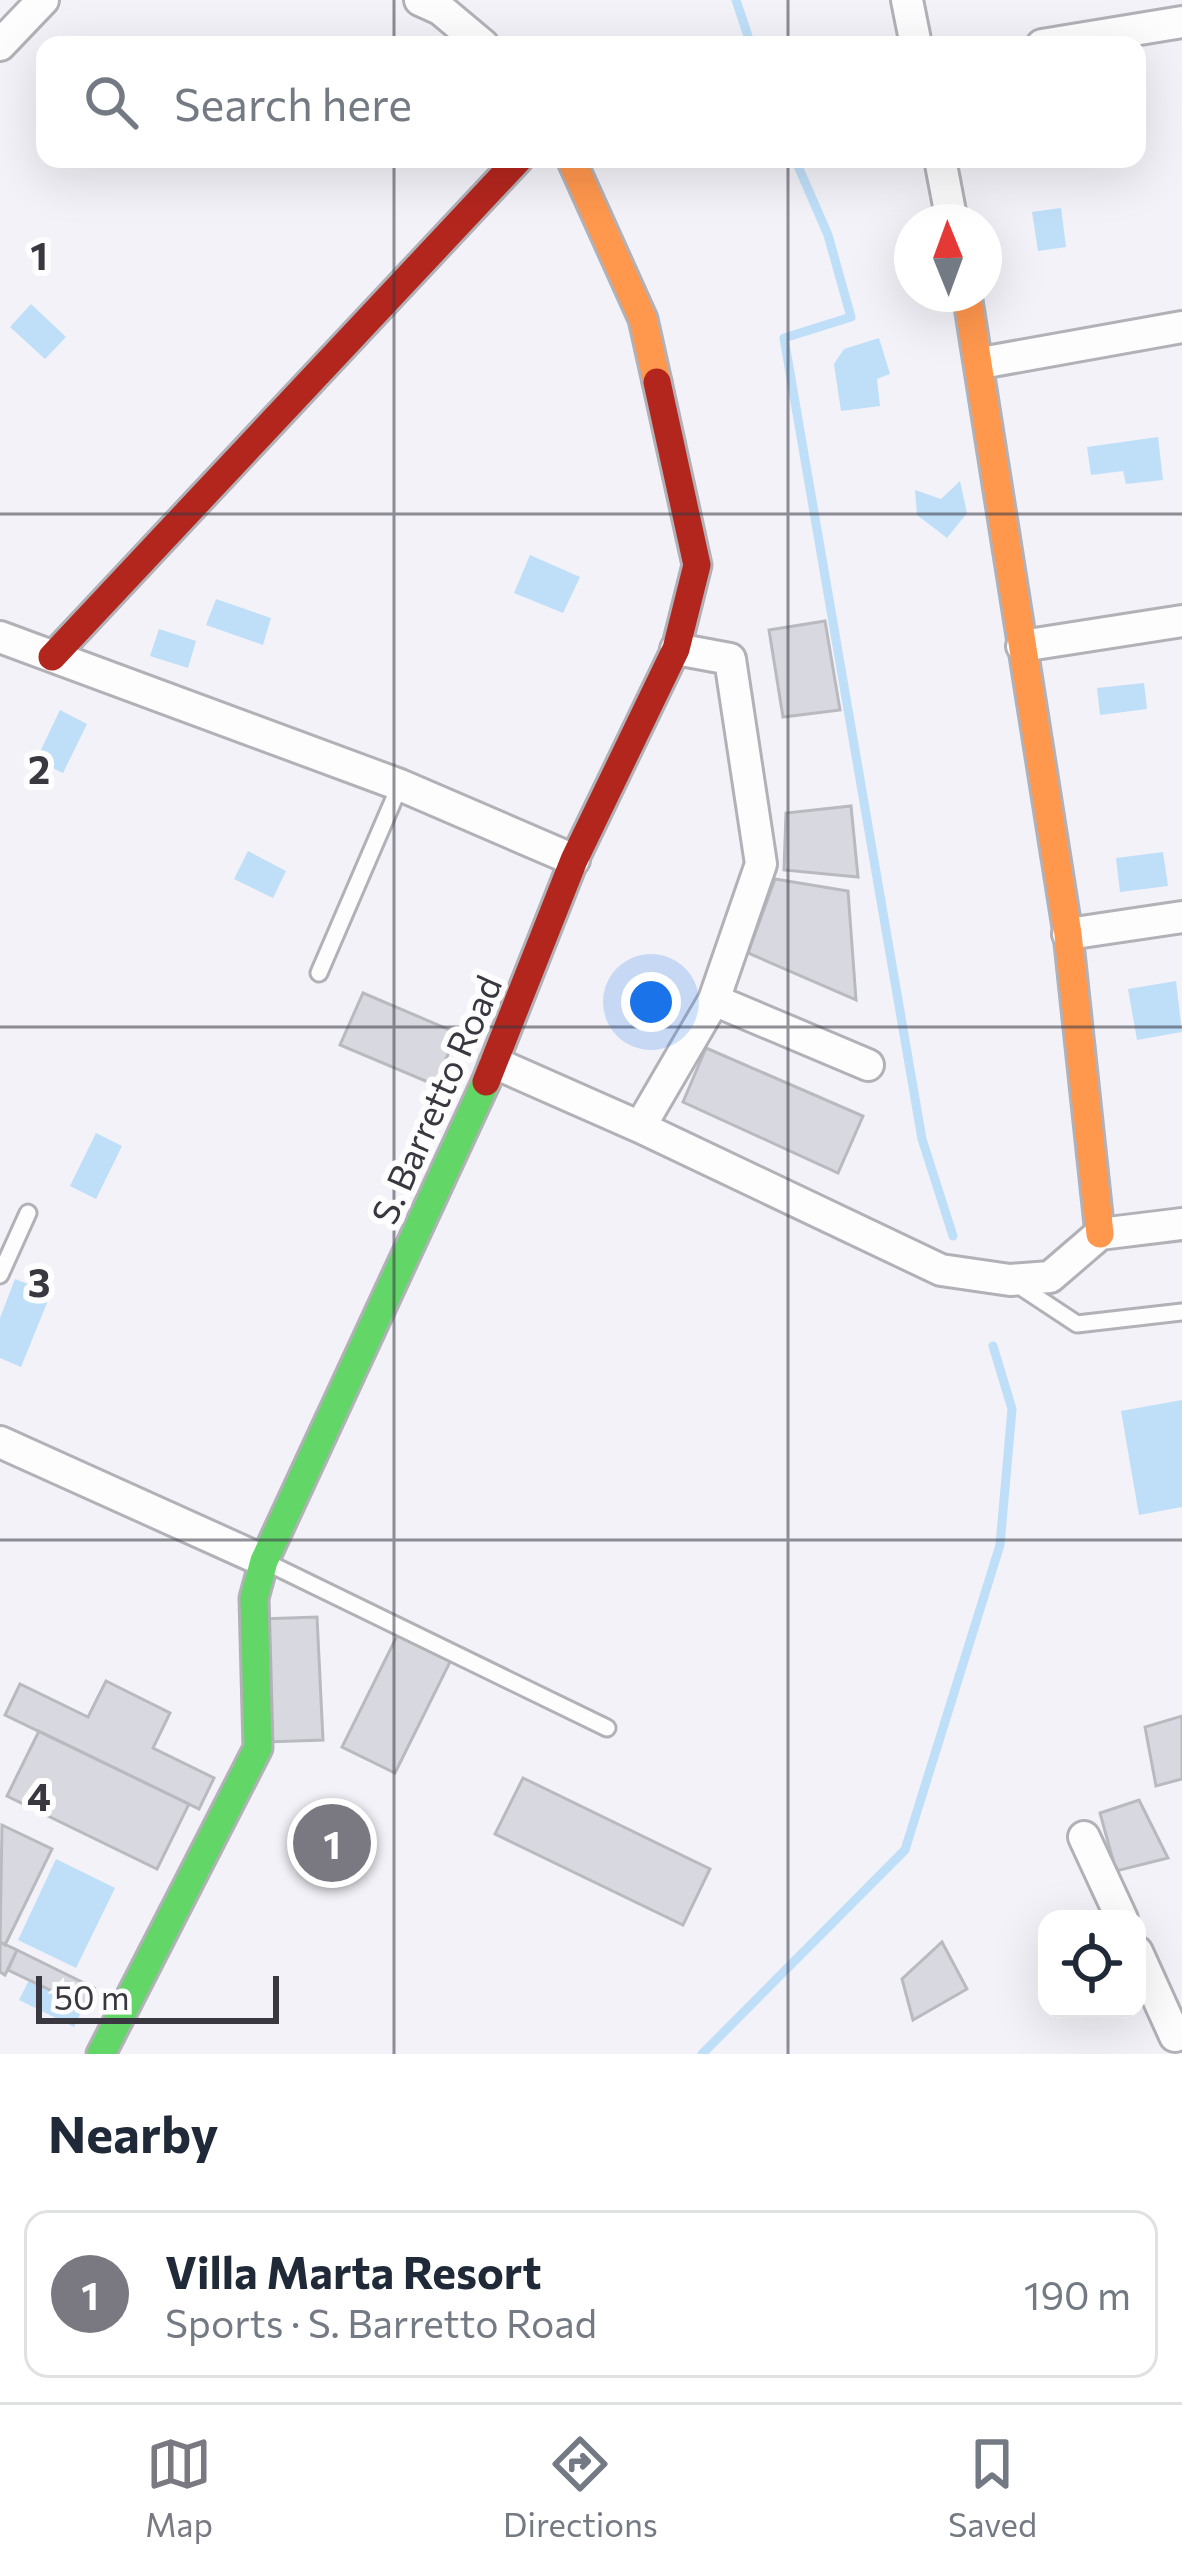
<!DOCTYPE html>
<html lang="en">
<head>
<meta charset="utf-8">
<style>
  :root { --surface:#fff; --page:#f6f6f7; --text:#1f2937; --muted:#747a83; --line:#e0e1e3; --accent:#7a7981 }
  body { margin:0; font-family:Commissioner,sans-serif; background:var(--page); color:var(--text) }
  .controls { position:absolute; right:36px; bottom:36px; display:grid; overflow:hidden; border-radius:24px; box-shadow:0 12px 48px #0002 }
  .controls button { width:108px; height:108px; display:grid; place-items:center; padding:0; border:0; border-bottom:3px solid var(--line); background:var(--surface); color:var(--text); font:60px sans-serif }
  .compass { position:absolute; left:894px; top:204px; width:108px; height:108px; border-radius:50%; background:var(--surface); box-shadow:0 12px 48px #0002; rotate:359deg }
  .scale { position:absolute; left:36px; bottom:30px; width:243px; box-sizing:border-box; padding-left:12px; border:6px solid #393841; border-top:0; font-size:33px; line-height:42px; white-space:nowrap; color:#393841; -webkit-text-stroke:9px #fdfdfd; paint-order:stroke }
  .you { position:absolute; left:651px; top:1002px; width:42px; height:42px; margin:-30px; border:9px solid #fff; border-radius:50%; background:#1a73e8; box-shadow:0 0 0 18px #1a73e833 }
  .badge { display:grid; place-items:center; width:78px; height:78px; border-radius:50%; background:var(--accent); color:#fff; font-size:39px; font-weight:700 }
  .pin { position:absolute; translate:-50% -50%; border:6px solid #fff; box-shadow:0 3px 12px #0006 }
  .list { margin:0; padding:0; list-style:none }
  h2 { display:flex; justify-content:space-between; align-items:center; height:156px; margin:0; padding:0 48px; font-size:51px }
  h2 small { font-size:39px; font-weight:400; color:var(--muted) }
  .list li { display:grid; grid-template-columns:78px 1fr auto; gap:36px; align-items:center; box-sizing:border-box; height:168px; margin:0 24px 24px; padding:0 24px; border:3px solid var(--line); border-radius:24px }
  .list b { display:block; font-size:45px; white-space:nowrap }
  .list p { margin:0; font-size:39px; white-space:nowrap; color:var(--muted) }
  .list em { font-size:39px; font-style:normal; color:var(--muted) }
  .icon { flex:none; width:66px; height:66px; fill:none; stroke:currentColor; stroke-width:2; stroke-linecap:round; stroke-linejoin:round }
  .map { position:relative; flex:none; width:1182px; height:2054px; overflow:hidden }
  .search { position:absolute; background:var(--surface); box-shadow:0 12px 48px #0002; left:36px; right:36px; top:36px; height:132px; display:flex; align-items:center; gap:30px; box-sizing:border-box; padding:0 42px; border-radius:24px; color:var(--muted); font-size:45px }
  .sheet { height:348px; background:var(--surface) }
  nav { display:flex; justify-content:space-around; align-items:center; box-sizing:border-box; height:168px; border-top:3px solid var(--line); background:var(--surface); font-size:33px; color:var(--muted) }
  nav a { display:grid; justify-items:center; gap:6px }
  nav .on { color:var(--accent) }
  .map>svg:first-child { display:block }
  .water { fill:#bfdff8 }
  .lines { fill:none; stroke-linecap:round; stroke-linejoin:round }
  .stream { stroke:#bfdff8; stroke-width:9 }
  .building { fill:#d8d9e0; stroke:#b9bac0; stroke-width:3 }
  .lane-casing { stroke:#b1b1b7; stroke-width:21 }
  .street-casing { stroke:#b1b1b7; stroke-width:36 }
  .fast-casing { stroke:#b1b1b7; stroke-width:33 }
  .slow-casing { stroke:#b1b1b7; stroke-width:33 }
  .jam-casing { stroke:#b1b1b7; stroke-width:33 }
  .lane { stroke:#fdfdfe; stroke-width:15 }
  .street { stroke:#fdfdfe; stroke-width:30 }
  .fast { stroke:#63d668; stroke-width:27 }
  .slow { stroke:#ff974d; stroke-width:27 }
  .jam { stroke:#b3261e; stroke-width:27 }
  .grid { fill:none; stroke:#393841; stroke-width:3; stroke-opacity:0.55 }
  .labels { text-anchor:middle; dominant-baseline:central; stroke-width:12; stroke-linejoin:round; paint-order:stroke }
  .street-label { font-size:36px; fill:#393841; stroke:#fdfdfd }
  .grid-label { font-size:39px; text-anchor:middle; font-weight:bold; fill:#393841; stroke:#fdfdfd; stroke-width:12; stroke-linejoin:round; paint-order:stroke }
</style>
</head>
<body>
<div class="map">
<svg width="1182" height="2054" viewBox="0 0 1182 2054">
  <rect width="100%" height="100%" fill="#f2f2f8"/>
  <path class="water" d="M 1061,208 L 1066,247 L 1038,251 L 1032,212 Z
    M 31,304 L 66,337 L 45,359 L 10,327 Z
    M 879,338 L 890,374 L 877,379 L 880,406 L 841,411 L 834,364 L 844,349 Z
    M 1158,437 L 1163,480 L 1126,484 L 1123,471 L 1091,475 L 1087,447 Z
    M 960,481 L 967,513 L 947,538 L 917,515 L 915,490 L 941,499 Z
    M 530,555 L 580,577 L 563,613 L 514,593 Z
    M 216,599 L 271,618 L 263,645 L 206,625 Z
    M 159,629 L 196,641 L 188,668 L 150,656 Z
    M 1144,683 L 1147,709 L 1100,715 L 1097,688 Z
    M 60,710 L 87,724 L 63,773 L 36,760 Z
    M 248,851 L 286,871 L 273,898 L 234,879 Z
    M 1163,852 L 1168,886 L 1120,892 L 1116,858 Z
    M 1176,981 L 1182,1032 L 1137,1040 L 1128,989 Z
    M 96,1133 L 122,1146 L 96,1199 L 70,1186 Z
    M 15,1279 L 51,1293 L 21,1367 L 0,1358 L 0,1318 Z
    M 1182,1400 L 1182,1507 L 1139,1515 L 1121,1411 Z
    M 56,1859 L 115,1888 L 76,1968 L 18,1940 Z
    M 29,1980 L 84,2006 L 74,2027 L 19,2000 Z"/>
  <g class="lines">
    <path class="stream" d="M 736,0 L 751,45
      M 795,159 L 828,235 L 851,317 L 784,338 L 922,1139 L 953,1236
      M 702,2054 L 905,1850 L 1000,1545 L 1012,1409 L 993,1346"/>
  </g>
  <path class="building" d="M 825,621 L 840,710 L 783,717 L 769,630 Z
    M 851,806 L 858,877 L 784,870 L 786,813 Z
    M 775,879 L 848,891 L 856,1000 L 748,953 Z
    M 363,993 L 457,1033 L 435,1085 L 340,1045 Z
    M 706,1048 L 863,1116 L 838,1173 L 683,1102 Z
    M 317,1617 L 323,1740 L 266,1742 L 260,1619 Z
    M 399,1632 L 452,1658 L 395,1773 L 342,1747 Z
    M 106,1681 L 170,1713 L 153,1748 L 214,1778 L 199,1809 L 5,1715 L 20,1684 L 88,1717 Z
    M 1182,1716 L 1182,1779 L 1156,1786 L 1145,1727 Z
    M 39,1731 L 189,1804 L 157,1869 L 7,1796 Z
    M 523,1778 L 710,1869 L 683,1925 L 495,1834 Z
    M 1139,1800 L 1168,1858 L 1116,1871 L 1100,1813 Z
    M 2,1825 L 52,1849 L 5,1945 L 0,1942 Z
    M 0,1942 L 17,1950 L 5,1975 L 0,1972 Z
    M 942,1942 L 967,1989 L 913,2020 L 902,1979 Z
    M 17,1950 L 94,1988 L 84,2006 L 8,1970 Z"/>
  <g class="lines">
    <g class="lane-casing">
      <path id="lane" d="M 319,973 L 400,785
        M 0,1275 L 28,1213
        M 1018,1285 L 1077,1324 L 1182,1312
        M 270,1564 L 607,1728"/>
    </g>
    <g class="street-casing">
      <path id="street" d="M 420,0 L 440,9 L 483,45
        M 907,0 L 916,45
        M 0,45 L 43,0
        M 1042,45 L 1182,22
        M 940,159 L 952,222
        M 981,363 L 1182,327
        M 0,637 L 400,785 L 574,860
        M 1022,646 L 1182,621
        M 1068,934 L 1182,917
        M 714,1000 L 868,1065
        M 495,1063 L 640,1127 L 941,1270 L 1010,1280 L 1050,1277 L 1100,1234 L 1182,1224
        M 640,1127 L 714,1000 L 761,864 L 730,659 L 676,649
        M 0,1442 L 264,1561
        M 1084,1837 L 1122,1919
        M 1137,1952 L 1175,2036"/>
    </g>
    <g class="fast-casing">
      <path id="fast" d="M 101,2054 L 258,1748 L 254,1598 L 264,1561 L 486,1082"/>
    </g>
    <g class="slow-casing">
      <path id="slow" d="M 571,159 L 643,319 L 657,382
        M 967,294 L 1068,934 L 1100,1234"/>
    </g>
    <g class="jam-casing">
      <path id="jam" d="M 52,657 L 519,159
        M 486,1082 L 574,860 L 676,649 L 697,565 L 657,382"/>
    </g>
    <use href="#lane" class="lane"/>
    <use href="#street" class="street"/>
    <use href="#fast" class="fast"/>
    <use href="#slow" class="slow"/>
    <use href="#jam" class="jam"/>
  </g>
  <path class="grid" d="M 394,0 L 394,45M 788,0 L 788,45M 394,159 L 394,2054M 788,159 L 788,2054M 0,514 L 1182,514M 0,1027 L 1182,1027M 0,1540 L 1182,1540"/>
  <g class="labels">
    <g class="street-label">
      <text transform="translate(435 1099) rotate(-66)">S. Barretto Road</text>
    </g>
  </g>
  <g class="grid-label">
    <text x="39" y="270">1</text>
    <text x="39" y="784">2</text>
    <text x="39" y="1297">3</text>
    <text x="39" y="1811">4</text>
  </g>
</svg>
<div class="controls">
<button><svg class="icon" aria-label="locate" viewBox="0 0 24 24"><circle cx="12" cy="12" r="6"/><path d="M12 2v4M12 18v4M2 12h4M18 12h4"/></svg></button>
</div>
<svg class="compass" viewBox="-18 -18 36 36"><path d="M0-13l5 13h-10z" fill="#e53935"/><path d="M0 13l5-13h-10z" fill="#747a83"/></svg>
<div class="scale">50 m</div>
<div class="you"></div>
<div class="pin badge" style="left:332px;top:1843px">1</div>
<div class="search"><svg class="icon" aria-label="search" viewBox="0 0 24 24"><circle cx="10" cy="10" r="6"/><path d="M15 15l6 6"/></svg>Search here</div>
</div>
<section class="sheet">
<h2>Nearby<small></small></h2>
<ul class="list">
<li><span class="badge">1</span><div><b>Villa Marta Resort</b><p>Sports · S. Barretto Road</p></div><em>190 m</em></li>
</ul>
</section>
<nav>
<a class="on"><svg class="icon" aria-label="map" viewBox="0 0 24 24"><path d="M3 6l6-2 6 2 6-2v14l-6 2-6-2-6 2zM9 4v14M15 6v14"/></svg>Map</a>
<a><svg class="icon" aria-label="directions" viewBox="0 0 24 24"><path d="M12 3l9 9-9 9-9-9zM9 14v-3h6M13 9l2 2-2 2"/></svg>Directions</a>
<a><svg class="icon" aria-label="saved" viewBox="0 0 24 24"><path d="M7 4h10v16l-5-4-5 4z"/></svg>Saved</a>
</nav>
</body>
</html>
